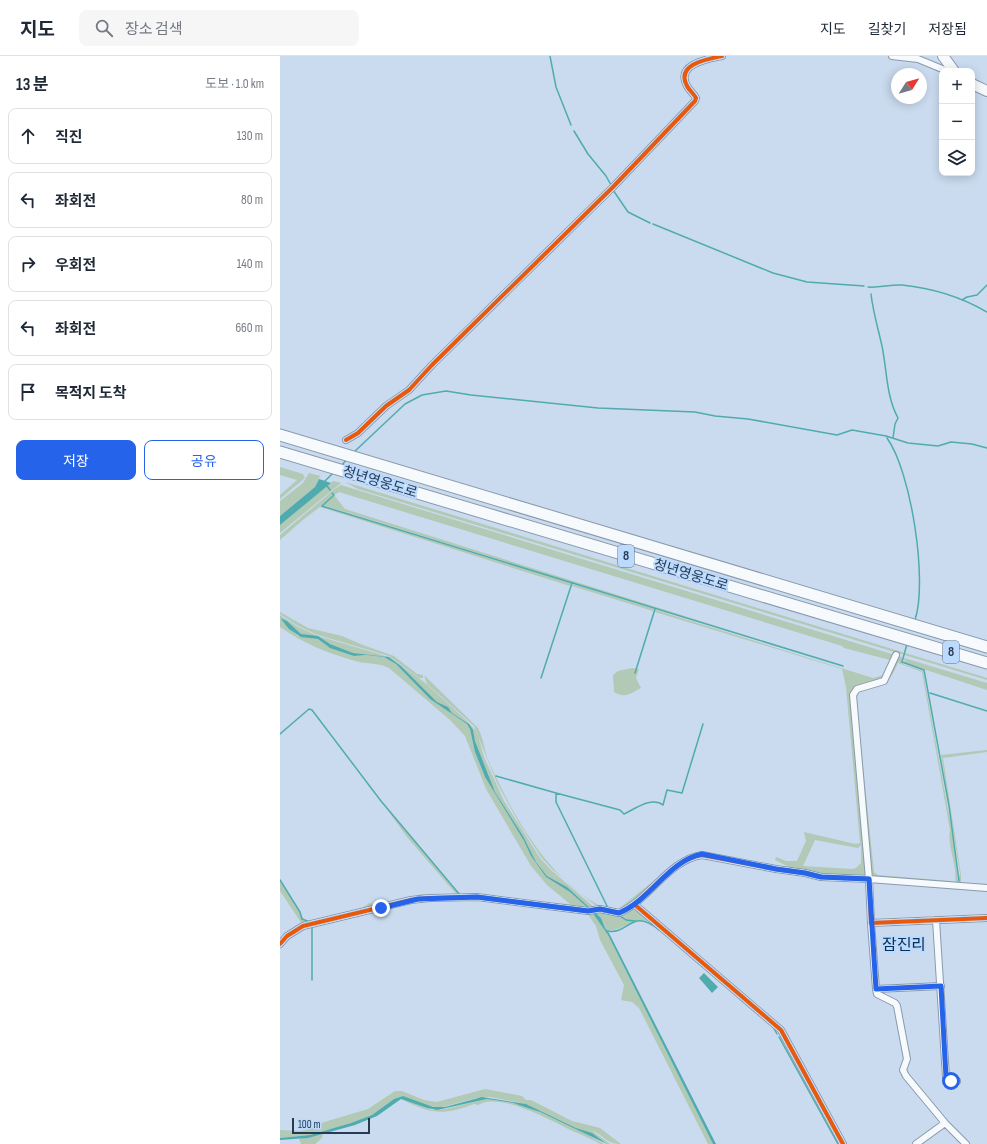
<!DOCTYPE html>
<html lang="ko">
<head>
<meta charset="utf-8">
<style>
  :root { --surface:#fff; --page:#f6f6f7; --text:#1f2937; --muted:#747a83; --line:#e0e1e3; --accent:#2563eb }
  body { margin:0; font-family:"Sofia Sans Condensed","Noto Sans KR",sans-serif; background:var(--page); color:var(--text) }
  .controls { position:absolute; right:12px; top:12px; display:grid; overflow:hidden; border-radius:8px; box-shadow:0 2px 10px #0003 }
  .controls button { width:36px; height:36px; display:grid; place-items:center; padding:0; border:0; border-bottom:1px solid var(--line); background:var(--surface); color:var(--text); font:20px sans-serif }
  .compass { position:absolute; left:611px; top:12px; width:36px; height:36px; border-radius:50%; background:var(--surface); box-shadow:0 2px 10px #0003; rotate:53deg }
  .scale { position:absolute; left:12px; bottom:10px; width:78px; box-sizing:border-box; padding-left:4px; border:2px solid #263b53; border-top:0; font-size:11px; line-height:14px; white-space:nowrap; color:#263b53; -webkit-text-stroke:3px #bbdafe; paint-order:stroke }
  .stop { position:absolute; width:12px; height:12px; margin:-9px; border:3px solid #2563eb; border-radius:50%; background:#fff }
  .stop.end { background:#2563eb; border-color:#fff; box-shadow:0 1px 4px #0008 }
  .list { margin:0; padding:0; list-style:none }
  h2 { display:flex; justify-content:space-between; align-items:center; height:52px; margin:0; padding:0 16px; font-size:17px }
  h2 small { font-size:13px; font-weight:400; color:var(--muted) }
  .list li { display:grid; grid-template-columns:26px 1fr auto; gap:12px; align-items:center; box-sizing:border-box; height:56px; margin:0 8px 8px; padding:0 8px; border:1px solid var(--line); border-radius:8px }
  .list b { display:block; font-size:15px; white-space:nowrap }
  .list em { font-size:13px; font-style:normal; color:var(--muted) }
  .actions { display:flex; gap:8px; padding:12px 16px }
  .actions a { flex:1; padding:9px 0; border:1px solid var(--accent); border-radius:8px; text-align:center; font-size:14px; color:var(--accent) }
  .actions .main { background:var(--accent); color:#fff }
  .icon { flex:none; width:22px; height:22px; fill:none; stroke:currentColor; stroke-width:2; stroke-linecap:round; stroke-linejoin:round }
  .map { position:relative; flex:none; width:707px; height:1088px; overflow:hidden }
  header { display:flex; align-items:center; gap:24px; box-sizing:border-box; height:56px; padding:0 20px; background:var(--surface); border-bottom:1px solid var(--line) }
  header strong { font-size:19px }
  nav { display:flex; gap:22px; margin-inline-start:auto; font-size:14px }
  .search { width:280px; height:36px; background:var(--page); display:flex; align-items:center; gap:10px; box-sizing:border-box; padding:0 14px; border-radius:8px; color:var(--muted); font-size:15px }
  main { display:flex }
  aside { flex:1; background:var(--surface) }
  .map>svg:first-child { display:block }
  .green { fill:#b1c9b5; fill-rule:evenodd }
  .water { fill:#50abae }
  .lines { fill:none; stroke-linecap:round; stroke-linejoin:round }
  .stream { stroke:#50abae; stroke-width:1.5 }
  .street-casing { stroke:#899aad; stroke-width:8 }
  .primary-casing { stroke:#899aad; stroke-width:12 }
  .highway-casing { stroke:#899aad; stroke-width:13 }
  .street { stroke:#f7fafd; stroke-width:6 }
  .primary { stroke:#f7fafd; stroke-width:10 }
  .highway { stroke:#f7fafd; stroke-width:11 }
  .cycleway-casing { stroke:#bbdafe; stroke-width:6 }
  .cycleway { stroke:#e8590c; stroke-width:4 }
  .route { stroke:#2563eb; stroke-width:5 }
  .labels { text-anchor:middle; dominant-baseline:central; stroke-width:4; stroke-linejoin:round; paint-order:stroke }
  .shield { fill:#bbdafe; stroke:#536b86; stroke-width:1 }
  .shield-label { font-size:13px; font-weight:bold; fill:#263b53 }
  .street-label { font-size:14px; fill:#263b53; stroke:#bbdafe }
  .quarter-label { font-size:16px; fill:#093056; stroke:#bbdafe }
</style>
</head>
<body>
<header>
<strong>지도</strong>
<div class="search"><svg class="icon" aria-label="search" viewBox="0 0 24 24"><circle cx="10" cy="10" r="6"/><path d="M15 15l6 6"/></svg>장소 검색</div>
<nav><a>지도</a><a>길찾기</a><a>저장됨</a></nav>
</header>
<main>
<aside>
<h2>13 분<small>도보 · 1.0 km</small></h2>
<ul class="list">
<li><svg class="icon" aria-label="ahead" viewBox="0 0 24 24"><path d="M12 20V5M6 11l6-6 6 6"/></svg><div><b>직진</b></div><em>130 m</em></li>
<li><svg class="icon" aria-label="left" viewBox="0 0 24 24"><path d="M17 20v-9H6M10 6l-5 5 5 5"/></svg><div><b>좌회전</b></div><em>80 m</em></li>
<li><svg class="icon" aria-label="right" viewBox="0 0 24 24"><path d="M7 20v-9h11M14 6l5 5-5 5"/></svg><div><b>우회전</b></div><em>140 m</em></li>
<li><svg class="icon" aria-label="left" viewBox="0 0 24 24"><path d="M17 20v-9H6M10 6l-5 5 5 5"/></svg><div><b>좌회전</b></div><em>660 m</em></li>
<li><svg class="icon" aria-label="arrive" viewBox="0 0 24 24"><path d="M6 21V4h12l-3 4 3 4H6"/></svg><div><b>목적지 도착</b></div></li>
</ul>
<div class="actions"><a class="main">저장</a><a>공유</a></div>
</aside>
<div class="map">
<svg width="707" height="1088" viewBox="0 0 707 1088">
  <rect width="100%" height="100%" fill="#cadbef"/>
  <path class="green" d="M 0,411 L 23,418 L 25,422 L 0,443 L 0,439 L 17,424 L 0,419 Z
    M 29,417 L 40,420 L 35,431 L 0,460 L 0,445 L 23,427 Z
    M 53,425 L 61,427 L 0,477 L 0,469 Z
    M 65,426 L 707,622 L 707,624 L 78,433 Z
    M 61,429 L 615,599 L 605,622 L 576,631 L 571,638 L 586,818 L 582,820 L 544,820 L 511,814 L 507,810 L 495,804 L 496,801 L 506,805 L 517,805 L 526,785 L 524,776 L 575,788 L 580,787 L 566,631 L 562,613 L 375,556 L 376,554 L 593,622 L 604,619 L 610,604 L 564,592 L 562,590 L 59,436 L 54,439 L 65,453 L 563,610 L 43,449 L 54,439 L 52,436 L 53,439 L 41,450 L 291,527 L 290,530 L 40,451 L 24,463 L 0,484 L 0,479 L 56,432 ZM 535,784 L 578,792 L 581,789 L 581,807 L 576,812 L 572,813 L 523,810 Z
    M 293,528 L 374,553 L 373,555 L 292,530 Z
    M 0,556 L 28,572 L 62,580 L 83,589 L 114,600 L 137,618 L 143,619 L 143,622 L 139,622 L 109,600 L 38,579 L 18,570 L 0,558 Z
    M 0,559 L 18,571 L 38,580 L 109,601 L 144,626 L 186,664 L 197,676 L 204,701 L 224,745 L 260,802 L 271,814 L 315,852 L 310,852 L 287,831 L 267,820 L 256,806 L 243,780 L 215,736 L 195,685 L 193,674 L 185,665 L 172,657 L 168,651 L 157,646 L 121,610 L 109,601 L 73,597 L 50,588 L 41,582 L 21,578 L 7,565 L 0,562 Z
    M 0,563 L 18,580 L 38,583 L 47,590 L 74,600 L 86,599 L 104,601 L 116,608 L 150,643 L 187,668 L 190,673 L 195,696 L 205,721 L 244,785 L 251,800 L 266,821 L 290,836 L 308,852 L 150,840 L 22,868 L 0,835 L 0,825 L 25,865 C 36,864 80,857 89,847 L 97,849 L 142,838 L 177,839 L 127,781 L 101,745 L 179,839 L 196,838 L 269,847 L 290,848 L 267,829 L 251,810 L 206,733 L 185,680 L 170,664 L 109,612 C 100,607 89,608 79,606 C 50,598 24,588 0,571 Z
    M 617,600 L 622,601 L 623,608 L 643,615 L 673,781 L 678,825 L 680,818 L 661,699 L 707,694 L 707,696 L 663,702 L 681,819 L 681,827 L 605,822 L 594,821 L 590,817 L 574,641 L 581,632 L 607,624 ZM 618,607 L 642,616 L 670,774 C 667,792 678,809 675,827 L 671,825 L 598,819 L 594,816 L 576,642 L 580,634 C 604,627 607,632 618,607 Z
    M 624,602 L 707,627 L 707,634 L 625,607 Z
    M 352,612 L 359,613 L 356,622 L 361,632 C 348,639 345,642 334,636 L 333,619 L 338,615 Z
    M 144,619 L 198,672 C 204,683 204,695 209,706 C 233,760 270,827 325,852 L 315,849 L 301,838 L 272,813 L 261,801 L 239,767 L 217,727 L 194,670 L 147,628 Z
    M 376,823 L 378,824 C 365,835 353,846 339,854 L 337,854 Z
    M 355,850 L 484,960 L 498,974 L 499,977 L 490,967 L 479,959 L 370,866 C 353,859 343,877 326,874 L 321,862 L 315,856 L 339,859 Z
    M 312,856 L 328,879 L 433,1088 L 428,1088 L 359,952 L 352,946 L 341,944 L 344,929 L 320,884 L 316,870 L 307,857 Z
    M 500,981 L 501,981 L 561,1088 L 559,1088 Z
    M 205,1033 L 242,1040 L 246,1044 L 251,1044 L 292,1065 L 320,1072 L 341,1088 C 326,1088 324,1079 311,1074 L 330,1088 L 327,1088 L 312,1077 L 296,1072 L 246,1048 L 210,1041 L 196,1042 L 159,1052 L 148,1050 L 123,1040 L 114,1043 L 92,1059 L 71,1067 L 30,1079 L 0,1082 L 0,1074 L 20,1075 L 30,1073 L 41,1067 L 88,1053 L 115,1035 L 122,1035 L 144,1044 L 157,1046 Z
    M 121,1043 L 152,1054 L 165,1053 L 207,1043 L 244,1049 L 303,1076 L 324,1088 L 320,1088 C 312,1083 304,1080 295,1076 C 273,1066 221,1035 198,1049 L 194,1048 C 162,1060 151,1058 121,1043 Z
    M 43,1078 L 42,1082 L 35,1088 L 21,1088 L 19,1083 Z"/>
  <path class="water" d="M 39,423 L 51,427 L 0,469 L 0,460 L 35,431 Z
    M 0,562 L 7,565 L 21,578 L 38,580 L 50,588 L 73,597 L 109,601 L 121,610 L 157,646 L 168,651 L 172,657 L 189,668 L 193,674 L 195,685 L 215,736 L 243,780 L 256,806 L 267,820 L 287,831 L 310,852 L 308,852 L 290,836 L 266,821 L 251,800 L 244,785 L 205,721 L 195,696 L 190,673 L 187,668 L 150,643 L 116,608 L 104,601 L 86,599 L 74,600 L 50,592 L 38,583 L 21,581 L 9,573 Z
    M 312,856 L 315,856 L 321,862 L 325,872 L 329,877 L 436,1088 L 433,1088 L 328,879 Z
    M 424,917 L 438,931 L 432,937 L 419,922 Z
    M 123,1040 L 153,1051 L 165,1051 L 202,1041 L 246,1048 L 296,1072 L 312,1077 L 327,1088 L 260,1056 L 233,1047 L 207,1043 L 157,1054 L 147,1052 L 121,1043 L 97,1060 L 75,1069 L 28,1082 L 0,1084 L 0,1082 L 30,1079 L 71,1067 L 92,1059 L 114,1043 Z"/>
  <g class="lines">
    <path class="stream" d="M 270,0 L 276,31 L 291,69
      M 294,75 L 308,98 L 326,120 L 331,129
      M 333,134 L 348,156 L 370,167
      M 373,168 L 493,217 L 527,226 L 584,230
      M 588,231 C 600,232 611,228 622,229 C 652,232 681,241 707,256
      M 591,238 C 593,256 598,272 602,290 C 607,314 606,340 618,362 L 615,368 L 613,382
      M 682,244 L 687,241 L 697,239 L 707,229
      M 607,382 C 631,415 648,525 635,564
      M 74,396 L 125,348 L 142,339 L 166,335 L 191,339 L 318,352 L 415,356 L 435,360 L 468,363 L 557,379 L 572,374 L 606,380 L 628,387 L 658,390 L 671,386 L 692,388 L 707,392
      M 62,409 L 67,403
      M 44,426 L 53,417
      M 47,430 L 50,434
      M 52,437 L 54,439 L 42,450 L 563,610
      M 627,588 L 622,606 L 644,614 L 669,750 L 679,825
      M 355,617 L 375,553
      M 261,622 L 292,527
      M 650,637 L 707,655
      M 0,678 L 29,653 L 32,654 L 101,745 L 180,839
      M 216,720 L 276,737 L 276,746 L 328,852
      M 276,737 L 340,754 L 344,758 C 355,753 372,740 383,749 L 387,734 L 402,737 L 423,668
      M 0,824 L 20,856 L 22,863 L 30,866
      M 340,860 L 346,864 L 355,865
      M 32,871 L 32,924
      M 327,875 C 350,879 351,851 379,874
      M 396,888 L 423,911
      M 461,944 L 484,963
      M 493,971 L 497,978
      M 499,981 L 558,1088"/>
    <g class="street-casing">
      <path id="street" d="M 612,0 L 638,3 L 667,15
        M 66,384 L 78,377 L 106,350 L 129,334 L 152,309 L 333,131 L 415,45 L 416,42 C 414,38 409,34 407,30 C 395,8 428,3 442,0
        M 616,599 L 604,625 L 577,633 L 573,639 L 589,823 L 707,832
        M 354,848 L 501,974 L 563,1088
        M 656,864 L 666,1021 L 669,1025 L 677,1025
        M 591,867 L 596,933 L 661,930
        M 0,888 L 7,880 L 23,870 L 131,844 L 150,842 L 197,841 L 308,855 L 320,853 L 339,857 C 370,844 388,804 422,799 L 496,813 L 525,817 L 541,821 L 589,823 L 591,867 L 707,862
        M 596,933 L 597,938 L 615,947 L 617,950 L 627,1003 L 623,1014 L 626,1020 L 665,1067 L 686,1088
        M 636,1088 L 665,1067"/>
    </g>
    <g class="primary-casing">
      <path id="primary" d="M 663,0 L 674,15
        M 692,28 L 707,35"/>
    </g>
    <g class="highway-casing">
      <path id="highway" d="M 0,379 L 707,591
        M 0,396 L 707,607"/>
    </g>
    <use href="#street" class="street"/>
    <use href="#primary" class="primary"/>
    <use href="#highway" class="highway"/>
    <g class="cycleway-casing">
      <path id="cycleway" d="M 66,384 L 78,377 L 106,350 L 129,334 L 152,309 L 333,131 L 415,45 L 416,42 C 414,38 409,34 407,30 C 395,8 428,3 442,0
        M 354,848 L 501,974 L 563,1088
        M 0,888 L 7,880 L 23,870 L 131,844 L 150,842 L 197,841 L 308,855 L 320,853 L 339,857 C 370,844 388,804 422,799 L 496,813 L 525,817 L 541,821 L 589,823 L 591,867 L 707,862"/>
    </g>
    <use href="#cycleway" class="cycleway"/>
  </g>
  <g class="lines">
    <path class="route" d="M 101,852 L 138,843 L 197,841 L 308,855 L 320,853 L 339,857 C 371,844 388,805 422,798 L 496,813 L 525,817 L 541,821 L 589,823 L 596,933 L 661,930 L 666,1021 L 671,1025"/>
  </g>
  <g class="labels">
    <g class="shield">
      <rect x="338" y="489" width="16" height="22" rx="3"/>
      <rect x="663" y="585" width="16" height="22" rx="3"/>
    </g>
    <g class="shield-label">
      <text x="346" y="500">8</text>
      <text x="671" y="596">8</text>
    </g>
    <g class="street-label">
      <text transform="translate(100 426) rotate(17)">청년영웅도로</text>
      <text transform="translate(411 519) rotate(17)">청년영웅도로</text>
    </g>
    <g class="quarter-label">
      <text x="624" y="889">잠진리</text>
    </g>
  </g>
</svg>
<div class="controls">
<button>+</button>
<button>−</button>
<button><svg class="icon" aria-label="layers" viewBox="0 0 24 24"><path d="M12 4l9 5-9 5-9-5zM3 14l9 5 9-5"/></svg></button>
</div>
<svg class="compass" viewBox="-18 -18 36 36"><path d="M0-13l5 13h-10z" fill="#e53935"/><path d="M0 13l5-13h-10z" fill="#747a83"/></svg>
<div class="scale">100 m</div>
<div class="stop" style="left:671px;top:1025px"></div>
<div class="stop end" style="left:101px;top:852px"></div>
</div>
</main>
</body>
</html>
